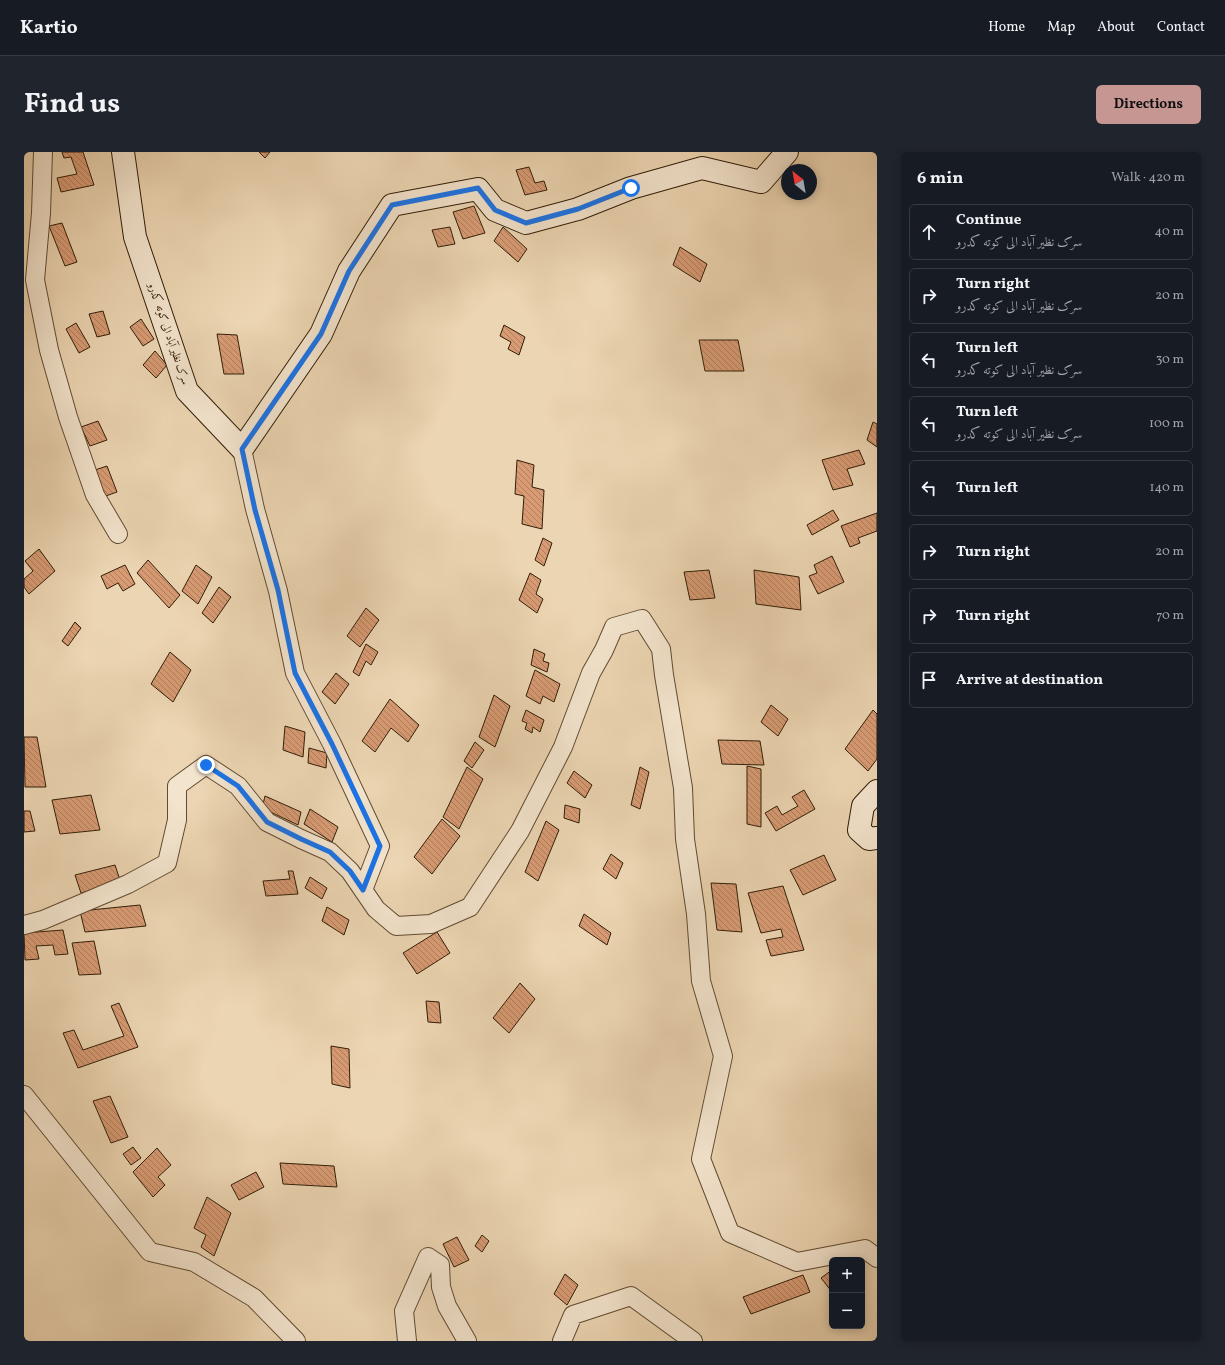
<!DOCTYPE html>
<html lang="en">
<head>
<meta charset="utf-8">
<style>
  :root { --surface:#171b24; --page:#20242c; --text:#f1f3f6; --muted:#9ea1a6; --line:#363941; --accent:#c59692 }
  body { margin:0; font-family:Vollkorn,Amiri,serif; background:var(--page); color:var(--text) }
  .controls { position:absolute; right:12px; bottom:12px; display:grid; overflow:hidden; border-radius:6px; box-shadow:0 2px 10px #0003 }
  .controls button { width:36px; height:36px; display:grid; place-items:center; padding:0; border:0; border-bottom:1px solid var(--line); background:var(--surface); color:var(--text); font:20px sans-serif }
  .compass { position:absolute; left:757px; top:12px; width:36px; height:36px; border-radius:50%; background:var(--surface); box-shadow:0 2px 10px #0003; rotate:329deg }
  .stop { position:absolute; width:12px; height:12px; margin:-9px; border:3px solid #1a73e8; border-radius:50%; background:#fff }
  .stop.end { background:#1a73e8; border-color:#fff; box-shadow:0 1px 4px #0008 }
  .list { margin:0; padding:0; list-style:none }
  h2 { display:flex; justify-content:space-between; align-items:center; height:52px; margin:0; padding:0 16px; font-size:17px }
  h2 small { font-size:13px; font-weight:400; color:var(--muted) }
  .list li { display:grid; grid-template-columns:26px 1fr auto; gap:12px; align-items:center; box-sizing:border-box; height:56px; margin:0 8px 8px; padding:0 8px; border:1px solid var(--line); border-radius:6px }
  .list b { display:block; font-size:15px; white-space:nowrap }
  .list p { margin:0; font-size:13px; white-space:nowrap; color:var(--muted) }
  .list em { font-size:13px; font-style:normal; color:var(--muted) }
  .icon { flex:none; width:22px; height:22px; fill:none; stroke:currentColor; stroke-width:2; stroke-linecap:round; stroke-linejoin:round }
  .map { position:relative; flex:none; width:853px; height:1189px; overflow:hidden; border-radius:6px }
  header { display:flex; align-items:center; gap:24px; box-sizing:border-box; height:56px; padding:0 20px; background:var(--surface); border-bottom:1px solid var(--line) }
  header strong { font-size:19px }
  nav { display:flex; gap:22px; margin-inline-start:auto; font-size:14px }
  .intro { display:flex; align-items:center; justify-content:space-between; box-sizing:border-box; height:96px; padding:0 24px }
  h1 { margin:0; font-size:28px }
  .button { padding:10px 18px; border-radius:6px; background:var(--accent); color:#111; font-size:14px; font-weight:700 }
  main { display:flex; gap:24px; padding:0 24px }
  aside { flex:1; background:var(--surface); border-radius:6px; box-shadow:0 2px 10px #0003 }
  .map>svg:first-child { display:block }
  .building { fill:url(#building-back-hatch); stroke:#311d07 }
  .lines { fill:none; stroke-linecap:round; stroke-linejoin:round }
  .street-casing { stroke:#604b32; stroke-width:20 }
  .secondary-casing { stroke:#311d07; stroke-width:24 }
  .street { stroke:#f3e4cd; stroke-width:18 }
  .secondary { stroke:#f3e4cd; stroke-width:22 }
  .route { stroke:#1a73e8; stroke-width:5 }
  .labels { text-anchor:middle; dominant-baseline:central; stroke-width:4; stroke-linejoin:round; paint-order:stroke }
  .street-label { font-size:11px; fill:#311d07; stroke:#f3e4cd }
</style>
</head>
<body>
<header>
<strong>Kartio</strong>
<nav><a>Home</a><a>Map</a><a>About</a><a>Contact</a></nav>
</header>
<div class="intro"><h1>Find us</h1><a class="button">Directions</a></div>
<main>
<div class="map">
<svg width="853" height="1189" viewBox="0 0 853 1189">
  <defs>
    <pattern id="building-back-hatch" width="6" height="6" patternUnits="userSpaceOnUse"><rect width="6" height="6" fill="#d89b74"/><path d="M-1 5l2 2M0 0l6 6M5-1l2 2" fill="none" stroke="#b07e5d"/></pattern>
  </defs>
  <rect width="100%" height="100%" fill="#ecd5b2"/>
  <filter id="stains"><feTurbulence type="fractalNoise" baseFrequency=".005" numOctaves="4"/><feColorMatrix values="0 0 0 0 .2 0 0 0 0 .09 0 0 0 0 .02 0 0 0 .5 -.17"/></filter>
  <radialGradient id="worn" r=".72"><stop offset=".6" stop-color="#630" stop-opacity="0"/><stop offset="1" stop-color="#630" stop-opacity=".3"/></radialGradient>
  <path class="building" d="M 38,0 L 59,0 L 70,33 L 37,40 L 33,26 L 53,22 L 47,5 L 40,6 Z
    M 235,0 L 246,0 L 241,6 Z
    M 505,15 L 511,31 L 520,29 L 523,38 L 501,43 L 492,18 Z
    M 450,54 L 461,81 L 439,87 L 429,60 Z
    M 38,71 L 53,110 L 41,114 L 25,74 Z
    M 426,75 L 431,92 L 414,95 L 408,78 Z
    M 479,75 L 503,97 L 494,110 L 470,89 Z
    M 656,95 L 683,112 L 676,130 L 649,113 Z
    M 79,159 L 86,182 L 73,185 L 65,162 Z
    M 117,167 L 130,187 L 119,194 L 106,175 Z
    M 52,171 L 66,195 L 55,201 L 42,177 Z
    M 480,173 L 501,185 L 495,203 L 484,197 L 487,190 L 476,184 Z
    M 193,182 L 213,183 L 220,222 L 200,222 Z
    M 675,188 L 714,188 L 720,219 L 681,219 Z
    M 131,199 L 143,213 L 132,226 L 119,213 Z
    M 74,269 L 83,288 L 66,294 L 57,275 Z
    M 849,270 L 853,272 L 853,295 L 843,288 Z
    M 835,298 L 841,312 L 823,317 L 829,333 L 809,338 L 798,308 Z
    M 493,308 L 510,313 L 508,335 L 520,338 L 518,377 L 498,372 L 500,344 L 491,342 Z
    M 83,314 L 93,340 L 79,345 L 68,319 Z
    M 809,358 L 815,368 L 788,383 L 783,373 Z
    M 853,361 L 853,379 L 834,386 L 836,391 L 826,395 L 817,374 Z
    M 519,386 L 528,391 L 520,414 L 511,408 Z
    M 15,397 L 31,419 L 5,442 L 0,435 L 0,427 L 9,419 L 1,409 Z
    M 808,404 L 820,430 L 794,442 L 785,424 L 793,421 L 790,413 Z
    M 124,408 L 156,443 L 145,456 L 113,421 Z
    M 101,413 L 111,432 L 99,439 L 94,431 L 83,437 L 77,424 Z
    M 172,413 L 188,425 L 174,452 L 158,439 Z
    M 685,418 L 691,446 L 666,448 L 660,420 Z
    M 730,418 L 775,425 L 777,458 L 732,452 Z
    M 506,421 L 517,428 L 512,442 L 519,447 L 513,461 L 495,448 Z
    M 195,435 L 207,445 L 189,471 L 178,461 Z
    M 342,456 L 355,468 L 336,495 L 323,484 Z
    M 51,470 L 57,476 L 44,494 L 38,489 Z
    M 342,492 L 354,500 L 347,513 L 342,509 L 335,524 L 329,520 Z
    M 510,497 L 521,502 L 519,509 L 525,511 L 523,520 L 507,513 Z
    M 146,500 L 167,518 L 149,550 L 127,532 Z
    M 511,518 L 536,532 L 530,550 L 519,544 L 516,552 L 502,544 Z
    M 312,521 L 325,532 L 311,552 L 298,540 Z
    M 470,543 L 486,554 L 471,595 L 455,585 Z
    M 366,547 L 395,573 L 384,590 L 367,576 L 351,600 L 338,589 Z
    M 747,553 L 764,567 L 754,584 L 737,570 Z
    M 502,558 L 520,568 L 516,580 L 509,575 L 508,581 L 501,577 L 503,571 L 498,569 Z
    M 849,558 L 853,562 L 853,607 L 844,619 L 821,597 Z
    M 261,574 L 281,580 L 279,605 L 259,598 Z
    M 0,585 L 13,585 L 22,635 L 1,635 Z
    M 694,588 L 736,589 L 740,613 L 698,612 Z
    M 451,590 L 460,598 L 448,616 L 440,609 Z
    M 285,596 L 303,601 L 302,616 L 284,611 Z
    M 723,614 L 737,617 L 737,675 L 723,672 Z
    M 443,615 L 459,627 L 435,677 L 419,665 Z
    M 616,615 L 625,620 L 616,657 L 607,653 Z
    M 550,619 L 568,633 L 561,646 L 543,631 Z
    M 780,638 L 791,657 L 752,679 L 741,661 L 753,654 L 758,663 L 774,654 L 768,645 Z
    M 67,643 L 76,678 L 36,682 L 28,648 Z
    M 241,644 L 277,660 L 274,673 L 238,656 Z
    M 541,653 L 556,657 L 555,671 L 540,666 Z
    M 286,657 L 314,675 L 308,690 L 280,672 Z
    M 0,659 L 6,659 L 11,679 L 0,680 Z
    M 418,667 L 436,684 L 408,722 L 390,705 Z
    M 522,669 L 535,678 L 514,729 L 501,720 Z
    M 587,702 L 599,711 L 592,727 L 579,717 Z
    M 800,703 L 812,728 L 779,743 L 766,718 Z
    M 91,713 L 97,731 L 57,741 L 51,723 Z
    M 264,719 L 269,719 L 274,742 L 242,744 L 239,729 L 266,727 Z
    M 286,725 L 303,736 L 298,747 L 281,736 Z
    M 687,731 L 712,732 L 718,780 L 693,778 Z
    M 759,734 L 780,798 L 747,804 L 742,788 L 759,785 L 757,777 L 737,781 L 724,741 Z
    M 116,753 L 122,774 L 61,780 L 56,759 Z
    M 303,755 L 325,768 L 320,783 L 298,769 Z
    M 560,762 L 587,781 L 583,793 L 555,774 Z
    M 39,778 L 44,802 L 31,803 L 29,793 L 12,794 L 15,807 L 1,808 L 0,781 Z
    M 413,780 L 426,801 L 393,822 L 379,801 Z
    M 70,789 L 77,822 L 55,823 L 48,791 Z
    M 496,831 L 511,847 L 485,881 L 469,866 Z
    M 402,849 L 415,850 L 417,871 L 404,870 Z
    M 95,851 L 114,895 L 54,916 L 39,881 L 50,878 L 59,898 L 100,884 L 87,854 Z
    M 307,894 L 325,897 L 326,936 L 308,932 Z
    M 86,944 L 104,985 L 87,991 L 69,949 Z
    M 109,995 L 117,1006 L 107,1013 L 99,1002 Z
    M 133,996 L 147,1013 L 134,1025 L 141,1033 L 129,1045 L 109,1020 Z
    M 256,1011 L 310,1014 L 313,1035 L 259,1032 Z
    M 232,1020 L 240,1035 L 215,1048 L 207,1033 Z
    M 183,1045 L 207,1061 L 190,1104 L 177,1095 L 182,1083 L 170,1076 Z
    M 458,1083 L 465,1089 L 458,1100 L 451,1094 Z
    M 433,1085 L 445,1108 L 430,1115 L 419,1092 Z
    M 808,1118 L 808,1140 L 797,1126 Z
    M 541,1122 L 554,1133 L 543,1153 L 530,1142 Z
    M 779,1123 L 786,1140 L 727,1162 L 719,1145 Z"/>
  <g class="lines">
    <g class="street-casing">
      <path id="street" d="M 19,0 L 17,61 L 11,128 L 25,198 L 44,265 L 71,343 L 94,382
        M 218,297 L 231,357 L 254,439 L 271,521 L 308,592 L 356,694 L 339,738
        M 0,773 L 19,768 L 104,732 L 143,711 L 153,668 L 153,634 L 182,613 L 214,634 L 243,670 L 277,687 L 306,700 L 326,719 L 352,757 L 372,774 L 407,772 L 446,755 L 496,679 L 539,595 L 567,521 L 580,498 L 590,475 L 618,467 L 637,497 L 640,523 L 659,636 L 661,687 L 672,762 L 677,829 L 699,904 L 677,1007 L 706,1081 L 773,1110 L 841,1097 L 853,1106
        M 0,943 L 126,1100 L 170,1110 L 230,1146 L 272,1189
        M 383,1189 L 380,1159 L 404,1105 L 416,1113 L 417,1135 L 423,1154 L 443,1189
        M 538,1189 L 549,1163 L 607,1144 L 669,1189"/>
    </g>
    <g class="secondary-casing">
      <path id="secondary" d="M 99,0 L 111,85 L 163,239 L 218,297 L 297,182 L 325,119 L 368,53 L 454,37 L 471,58 L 502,71 L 554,57 L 607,36 L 678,16 L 737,30 L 763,0
        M 853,639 L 839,654 L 835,678 L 845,687 L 853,686"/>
    </g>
    <use href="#street" class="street"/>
    <use href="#secondary" class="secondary"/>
  </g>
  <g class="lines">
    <path class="route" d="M 182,613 L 214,634 L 243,670 L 277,687 L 306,700 L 326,719 L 339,738 L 356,694 L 308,592 L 271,521 L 254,438 L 231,358 L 218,297 L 297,182 L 325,119 L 368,53 L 454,36 L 471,58 L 502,71 L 554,57 L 607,36"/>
  </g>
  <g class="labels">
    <g class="street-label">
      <text transform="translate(144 182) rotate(71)">سرک نظیر آباد الی کوته کدرو</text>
    </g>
  </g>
  <rect width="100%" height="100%" filter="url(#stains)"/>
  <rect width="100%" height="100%" fill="url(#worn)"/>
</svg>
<div class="controls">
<button>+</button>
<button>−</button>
</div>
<svg class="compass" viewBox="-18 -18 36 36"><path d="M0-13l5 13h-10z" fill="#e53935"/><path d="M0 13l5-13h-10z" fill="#9ea1a6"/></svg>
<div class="stop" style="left:607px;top:36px"></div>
<div class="stop end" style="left:182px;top:613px"></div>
</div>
<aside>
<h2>6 min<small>Walk · 420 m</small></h2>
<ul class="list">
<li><svg class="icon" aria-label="ahead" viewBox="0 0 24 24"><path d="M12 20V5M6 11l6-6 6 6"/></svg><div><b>Continue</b><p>سرک نظیر آباد الی کوته کدرو</p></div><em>40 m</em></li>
<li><svg class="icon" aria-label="right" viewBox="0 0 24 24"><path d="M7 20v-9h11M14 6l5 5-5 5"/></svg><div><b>Turn right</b><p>سرک نظیر آباد الی کوته کدرو</p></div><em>20 m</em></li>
<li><svg class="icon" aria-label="left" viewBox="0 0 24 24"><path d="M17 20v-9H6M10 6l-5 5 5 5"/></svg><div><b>Turn left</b><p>سرک نظیر آباد الی کوته کدرو</p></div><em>30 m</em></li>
<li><svg class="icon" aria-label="left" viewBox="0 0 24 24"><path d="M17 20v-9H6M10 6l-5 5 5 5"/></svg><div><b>Turn left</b><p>سرک نظیر آباد الی کوته کدرو</p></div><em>100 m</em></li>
<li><svg class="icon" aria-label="left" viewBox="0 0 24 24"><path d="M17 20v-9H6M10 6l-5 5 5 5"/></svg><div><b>Turn left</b></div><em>140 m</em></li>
<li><svg class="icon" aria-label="right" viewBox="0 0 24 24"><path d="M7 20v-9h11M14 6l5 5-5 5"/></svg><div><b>Turn right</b></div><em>20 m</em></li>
<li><svg class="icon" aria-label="right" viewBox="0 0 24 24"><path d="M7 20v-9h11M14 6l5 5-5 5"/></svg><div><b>Turn right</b></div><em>70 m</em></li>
<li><svg class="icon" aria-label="arrive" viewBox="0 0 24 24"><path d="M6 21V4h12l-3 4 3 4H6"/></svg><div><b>Arrive at destination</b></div></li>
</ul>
</aside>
</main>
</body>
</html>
